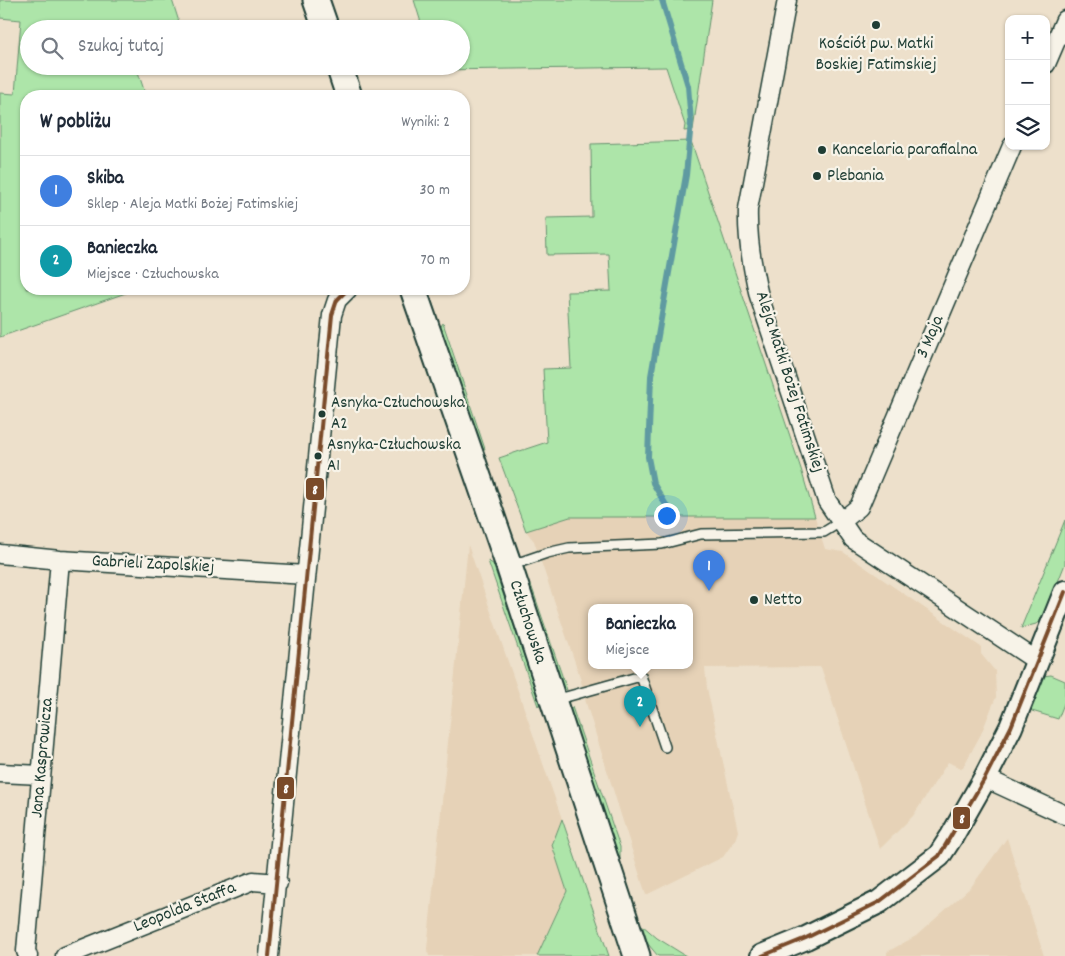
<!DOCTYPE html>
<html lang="pl">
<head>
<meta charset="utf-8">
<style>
  :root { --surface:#fff; --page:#f2f2f3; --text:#1f2937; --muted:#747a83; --line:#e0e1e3; --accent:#b45309 }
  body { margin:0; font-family:Dekko,sans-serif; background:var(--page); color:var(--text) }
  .controls { position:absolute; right:15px; top:15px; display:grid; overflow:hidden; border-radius:10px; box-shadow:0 1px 4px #0004 }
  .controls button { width:45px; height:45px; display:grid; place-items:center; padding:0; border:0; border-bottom:1px solid var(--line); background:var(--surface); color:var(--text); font:25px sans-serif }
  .you { position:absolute; left:666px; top:515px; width:18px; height:18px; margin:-12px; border:4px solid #fff; border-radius:50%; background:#1a73e8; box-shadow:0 0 0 8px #1a73e833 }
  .badge { display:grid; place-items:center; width:32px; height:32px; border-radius:50%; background:var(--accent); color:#fff; font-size:16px; font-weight:700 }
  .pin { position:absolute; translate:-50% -41px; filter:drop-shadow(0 1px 2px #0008) }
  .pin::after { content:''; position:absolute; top:26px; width:18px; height:15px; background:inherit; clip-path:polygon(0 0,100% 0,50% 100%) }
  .popup { position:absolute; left:588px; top:604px; width:105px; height:65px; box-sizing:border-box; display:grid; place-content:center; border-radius:10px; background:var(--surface); filter:drop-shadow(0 1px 4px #0005); font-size:16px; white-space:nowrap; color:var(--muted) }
  .popup b { font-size:19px; color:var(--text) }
  .popup::after { content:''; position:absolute; left:50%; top:100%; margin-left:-10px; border:10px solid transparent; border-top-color:var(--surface) }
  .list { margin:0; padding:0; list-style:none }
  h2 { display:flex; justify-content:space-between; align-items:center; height:65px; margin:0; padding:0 20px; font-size:21px }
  h2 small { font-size:16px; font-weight:400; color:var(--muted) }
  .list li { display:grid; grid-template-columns:32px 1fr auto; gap:15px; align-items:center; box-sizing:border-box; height:70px; padding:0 20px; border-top:1px solid var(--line) }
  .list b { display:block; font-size:19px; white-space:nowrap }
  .list p { margin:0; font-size:16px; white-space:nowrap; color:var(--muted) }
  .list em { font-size:16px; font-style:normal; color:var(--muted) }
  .icon { flex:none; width:28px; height:28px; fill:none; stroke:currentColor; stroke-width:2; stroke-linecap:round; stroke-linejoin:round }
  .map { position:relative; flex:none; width:1065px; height:956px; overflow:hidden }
  .search { position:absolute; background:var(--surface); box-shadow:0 1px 4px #0004; left:20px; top:20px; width:450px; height:55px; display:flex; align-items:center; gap:12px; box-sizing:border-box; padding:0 18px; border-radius:28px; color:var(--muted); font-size:19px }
  .panel { position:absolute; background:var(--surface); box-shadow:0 1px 4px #0004; left:20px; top:90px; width:450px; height:205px; border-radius:20px }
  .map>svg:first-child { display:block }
  .built { fill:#e6d2b7; fill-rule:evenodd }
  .green { fill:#ade5a9; stroke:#66916e }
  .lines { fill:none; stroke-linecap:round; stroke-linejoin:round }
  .stream { stroke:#5f9aa1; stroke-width:6 }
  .service-casing { stroke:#1f3d34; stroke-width:12 }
  .minor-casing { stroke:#1f3d34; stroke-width:21 }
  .tertiary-casing { stroke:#1f3d34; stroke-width:26 }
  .secondary-casing { stroke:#1f3d34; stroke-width:29 }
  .service { stroke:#f7f3e8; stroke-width:9 }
  .minor { stroke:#f7f3e8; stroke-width:18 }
  .tertiary { stroke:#f7f3e8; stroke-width:22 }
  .secondary { stroke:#f7f3e8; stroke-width:25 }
  .bus-1-casing { stroke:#f7f3e8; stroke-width:8 }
  .bus-1 { stroke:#7a4b2a; stroke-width:4 }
  .poi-dot { fill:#1f3d34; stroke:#f7f3e8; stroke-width:2 }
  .labels { text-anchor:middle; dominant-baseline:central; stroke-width:4.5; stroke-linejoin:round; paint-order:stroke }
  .bus-label { font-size:17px; fill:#1f3d34; stroke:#f7f3e8; text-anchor:start }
  .poi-label { font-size:18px; fill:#1f3d34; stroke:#f7f3e8; text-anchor:start }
  .street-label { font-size:18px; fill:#1f3d34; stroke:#f7f3e8 }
  .line-badge { stroke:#f7f3e8; stroke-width:2 }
  .badge-label { font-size:14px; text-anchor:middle; font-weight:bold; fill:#fff }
</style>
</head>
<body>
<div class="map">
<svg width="1065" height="956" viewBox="0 0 1065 956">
  <rect width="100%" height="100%" fill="#ede0cb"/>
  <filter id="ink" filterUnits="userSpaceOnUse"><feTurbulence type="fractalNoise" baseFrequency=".02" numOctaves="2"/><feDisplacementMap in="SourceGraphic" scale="10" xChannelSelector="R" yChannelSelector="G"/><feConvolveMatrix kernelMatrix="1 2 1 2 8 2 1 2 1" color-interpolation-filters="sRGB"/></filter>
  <g filter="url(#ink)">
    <path class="built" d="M 570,517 L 815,517 L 825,549 L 843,552 L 981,647 L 981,654 L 995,671 L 996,697 L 981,734 L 962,769 L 948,762 L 913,816 L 880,849 L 821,667 L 705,668 L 707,688 L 738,831 L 735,840 L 723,857 L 646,895 L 586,703 L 580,677 L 534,541 L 526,531 ZM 591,608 L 689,608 L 689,666 L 591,666 Z
      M 468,545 L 562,819 L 552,845 L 567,891 L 537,956 L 429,956 L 427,949 Z
      M 1007,838 L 1044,956 L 887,956 L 887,952 L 916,936 L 971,887 Z"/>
    <path class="green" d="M 0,0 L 172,0 L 181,28 L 29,29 L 29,66 L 136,66 L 146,96 L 26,96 L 26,289 L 137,289 L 0,337 L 0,93 L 15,94 L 21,20 L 0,18 Z
      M 414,0 L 712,0 L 693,130 L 684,131 L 685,125 L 666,67 L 436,70 L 435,66 L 461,66 L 461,29 L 423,29 Z
      M 691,141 L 801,469 L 815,517 L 570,517 L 526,531 L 499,458 L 547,442 L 543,369 L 571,368 L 567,292 L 611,291 L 609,254 L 547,255 L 546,218 L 592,217 L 591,144 Z
      M 443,323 L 485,449 L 480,449 L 440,328 Z
      M 1065,520 L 1065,564 L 1044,617 L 1036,624 L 1021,628 Z
      M 488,561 L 493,564 L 540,703 L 538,706 Z
      M 531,585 L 567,690 L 563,689 L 529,594 Z
      M 1051,675 L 1065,681 L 1065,701 L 1058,719 L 1032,711 L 1030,706 L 1043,676 Z
      M 572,707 L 620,847 L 620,861 L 592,776 L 569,712 Z
      M 562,819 L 609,956 L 537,956 L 567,891 L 552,845 Z
      M 642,925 L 657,938 L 686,956 L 658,956 L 648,944 Z"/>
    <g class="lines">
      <path class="stream" d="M 662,0 L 688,86 L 691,122 L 686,175 L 651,376 L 648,457 L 653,483 L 672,515"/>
      <g class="service-casing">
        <path id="service" d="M 512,565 L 547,553 L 569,548 L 662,544 L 701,534 L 824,532 L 842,521
          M 555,700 L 641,676 L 665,747"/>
      </g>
      <g class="minor-casing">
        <path id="minor" d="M 787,0 L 748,209 C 747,239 752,267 759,296 L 827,501 L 853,539 L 1037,661
          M 1046,64 L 1065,20
          M 842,521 L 859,507 L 1012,146
          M 0,554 L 60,560 L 306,575
          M 0,773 L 41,775
          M 985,778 L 1065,815
          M 28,956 L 26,951 L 60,560
          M 65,956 L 253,881 L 278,883
          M 269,956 L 332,315 L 337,300 L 348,289"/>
      </g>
      <g class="tertiary-casing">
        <path id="tertiary" d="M 762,956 L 806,938 L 879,902 L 939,856 L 952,836 L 985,778 L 1011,727 L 1065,592"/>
      </g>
      <g class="secondary-casing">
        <path id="secondary" d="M 316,0 L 326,29
          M 339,66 L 349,96
          M 413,289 L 509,566 L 637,956"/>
      </g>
      <use href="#service" class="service"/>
      <use href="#minor" class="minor"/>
      <use href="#tertiary" class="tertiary"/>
      <use href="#secondary" class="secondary"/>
      <g class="bus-1-casing">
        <path id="bus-1" d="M 269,956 L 332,315 L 337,300 L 348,289
          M 762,956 L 806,938 L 879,902 L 939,856 L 985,778 L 1011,727 L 1065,592"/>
      </g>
      <use href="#bus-1" class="bus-1"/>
    </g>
  </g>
  <g class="poi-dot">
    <circle cx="876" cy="25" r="5"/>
    <circle cx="822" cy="150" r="5"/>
    <circle cx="817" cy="176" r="5"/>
    <circle cx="322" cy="414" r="4.5"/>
    <circle cx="318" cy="456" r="4.5"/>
    <circle cx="754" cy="600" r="5"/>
  </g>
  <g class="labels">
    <g class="bus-label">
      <text x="331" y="404">Asnyka-Człuchowska<tspan x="331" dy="21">A2</tspan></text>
      <text x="327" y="446">Asnyka-Człuchowska<tspan x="327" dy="21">A1</tspan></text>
    </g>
    <g class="poi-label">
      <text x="876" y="44" text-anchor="middle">Kościół pw. Matki<tspan x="876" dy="21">Boskiej Fatimskiej</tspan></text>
      <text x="832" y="150">Kancelaria parafialna</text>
      <text x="827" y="176">Plebania</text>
      <text x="764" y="600">Netto</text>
    </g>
    <g class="street-label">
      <text transform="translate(931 337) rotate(-67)">3 Maja</text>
      <text transform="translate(789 382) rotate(72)">Aleja Matki Bożej Fatimskiej</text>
      <text transform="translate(153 565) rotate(3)">Gabrieli Zapolskiej</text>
      <text transform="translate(527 622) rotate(72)">Człuchowska</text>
      <text transform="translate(43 758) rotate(-85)">Jana Kasprowicza</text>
      <text transform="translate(185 908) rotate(-22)">Leopolda Staffa</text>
    </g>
  </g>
  <g class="line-badge">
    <rect x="305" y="477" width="20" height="24" rx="5" fill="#7a4b2a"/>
    <rect x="276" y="776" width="19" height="24" rx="5" fill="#7a4b2a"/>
    <rect x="952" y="806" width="19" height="24" rx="5" fill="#7a4b2a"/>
  </g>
  <g class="badge-label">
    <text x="315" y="494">8</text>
    <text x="286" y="793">8</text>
    <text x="962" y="823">8</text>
  </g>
</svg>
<div class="controls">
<button>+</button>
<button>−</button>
<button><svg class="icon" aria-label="layers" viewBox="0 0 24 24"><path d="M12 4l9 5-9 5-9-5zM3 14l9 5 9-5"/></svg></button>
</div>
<div class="you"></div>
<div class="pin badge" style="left:709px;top:591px;background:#3f7fe0">1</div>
<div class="pin badge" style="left:640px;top:727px;background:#0f9aa8">2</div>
<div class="popup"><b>Banieczka</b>Miejsce</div>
<div class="search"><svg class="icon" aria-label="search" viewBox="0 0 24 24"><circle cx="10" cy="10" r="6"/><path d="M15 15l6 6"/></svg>Szukaj tutaj</div>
<section class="panel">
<h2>W pobliżu<small>Wyniki: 2</small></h2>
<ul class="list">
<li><span class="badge" style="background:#3f7fe0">1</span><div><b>Skiba</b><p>Sklep · Aleja Matki Bożej Fatimskiej</p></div><em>30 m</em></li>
<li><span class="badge" style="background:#0f9aa8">2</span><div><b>Banieczka</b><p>Miejsce · Człuchowska</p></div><em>70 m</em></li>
</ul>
</section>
</div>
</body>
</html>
